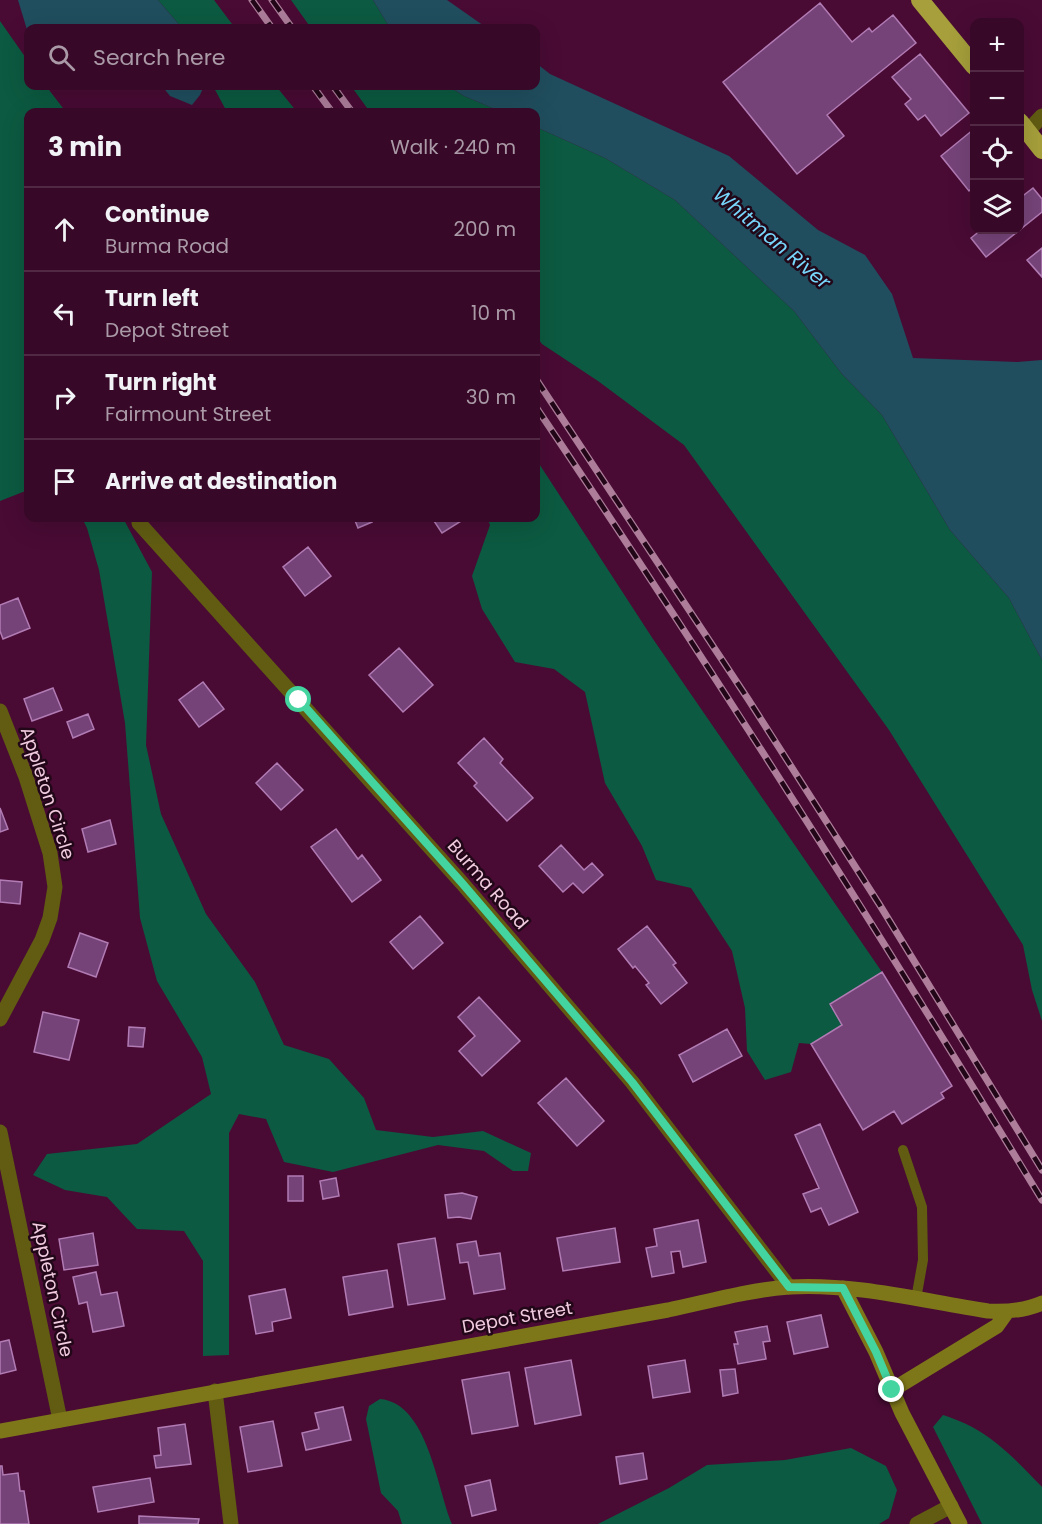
<!DOCTYPE html>
<html lang="en">
<head>
<meta charset="utf-8">
<style>
  :root { --surface:#370827; --page:#3e112f; --text:#f1f3f6; --muted:#aa9aa7; --line:#512944 }
  body { margin:0; font-family:Poppins,sans-serif; background:var(--page); color:var(--text) }
  .controls { position:absolute; right:18px; top:18px; display:grid; overflow:hidden; border-radius:12px; box-shadow:0 6px 24px #0002 }
  .controls button { width:54px; height:54px; display:grid; place-items:center; padding:0; border:0; border-bottom:2px solid var(--line); background:var(--surface); color:var(--text); font:30px sans-serif }
  .stop { position:absolute; width:18px; height:18px; margin:-14px; border:4px solid #43d4a0; border-radius:50%; background:#fff }
  .stop.end { background:#43d4a0; border-color:#fff; box-shadow:0 2px 6px #0008 }
  .list { margin:0; padding:0; list-style:none }
  h2 { display:flex; justify-content:space-between; align-items:center; height:78px; margin:0; padding:0 24px; font-size:26px }
  h2 small { font-size:20px; font-weight:400; color:var(--muted) }
  .list li { display:grid; grid-template-columns:39px 1fr auto; gap:18px; align-items:center; box-sizing:border-box; height:84px; padding:0 24px; border-top:2px solid var(--line) }
  .list b { display:block; font-size:22px; white-space:nowrap }
  .list p { margin:0; font-size:20px; white-space:nowrap; color:var(--muted) }
  .list em { font-size:20px; font-style:normal; color:var(--muted) }
  .icon { flex:none; width:33px; height:33px; fill:none; stroke:currentColor; stroke-width:2; stroke-linecap:round; stroke-linejoin:round }
  .map { position:relative; flex:none; width:1042px; height:1524px; overflow:hidden }
  .search { position:absolute; background:var(--surface); box-shadow:0 6px 24px #0002; left:24px; top:24px; width:516px; height:66px; display:flex; align-items:center; gap:15px; box-sizing:border-box; padding:0 21px; border-radius:12px; color:var(--muted); font-size:22px }
  .panel { position:absolute; background:var(--surface); box-shadow:0 6px 24px #0002; left:24px; top:108px; width:516px; height:414px; border-radius:12px }
  .map>svg:first-child { display:block }
  .green { fill:#0c5a41 }
  .water { fill:#204e5e }
  .building { fill:#754378; stroke:#b17bb4; stroke-width:1.5 }
  .lines { fill:none; stroke-linecap:round; stroke-linejoin:round }
  .lane { stroke:#615c12; stroke-width:10 }
  .street { stroke:#615c12; stroke-width:15 }
  .secondary { stroke:#7e7719; stroke-width:15 }
  .highway { stroke:#a69f3b; stroke-width:18 }
  .rail-casing { stroke:#ad7d9a; stroke-width:7 }
  .rail { stroke:#210717; stroke-width:4.5; stroke-dasharray:14; stroke-linecap:butt }
  .route { stroke:#43d4a0; stroke-width:8 }
  .labels { text-anchor:middle; dominant-baseline:central; stroke-width:5; stroke-linejoin:round; paint-order:stroke }
  .street-label { font-size:18px; fill:#f1cbdf; stroke:#210717 }
  .water-label { font-size:20px; font-style:italic; fill:#78d6fa; stroke:#210717 }
</style>
</head>
<body>
<div class="map">
<svg width="1042" height="1524" viewBox="0 0 1042 1524">
  <rect width="100%" height="100%" fill="#490b34"/>
  <path class="green" d="M 158,0 L 214,0 L 235,28 L 182,28 Z
    M 291,0 L 373,0 L 390,28 L 311,28 Z
    M 0,21 L 28,61 L 28,86 L 46,86 L 66,112 L 28,112 L 28,490 L 0,501 Z
    M 213,86 L 276,86 L 297,112 L 227,112 Z
    M 351,86 L 448,86 L 464,96 L 502,112 L 370,112 Z
    M 536,127 L 605,158 L 675,200 L 794,311 L 842,374 L 882,415 L 950,530 L 1009,598 L 1042,660 L 1042,1021 L 1032,990 L 1023,945 L 889,730 L 684,445 L 598,381 L 542,344 L 536,336 Z
    M 536,459 L 653,639 L 882,972 L 830,1004 L 842,1025 L 811,1044 L 799,1043 L 791,1072 L 765,1080 L 747,1051 L 745,1008 L 732,951 L 691,888 L 656,880 L 642,846 L 605,783 L 585,692 L 554,669 L 515,662 L 482,609 L 472,576 L 490,525 L 487,518 L 536,518 Z
    M 82,518 L 123,518 L 152,572 L 146,745 L 161,814 L 206,914 L 255,982 L 284,1045 L 329,1059 L 364,1098 L 376,1130 L 433,1137 L 483,1131 L 531,1153 L 528,1171 L 513,1171 L 484,1151 L 438,1145 L 333,1172 L 284,1162 L 266,1119 L 239,1114 L 229,1133 L 229,1355 L 203,1356 L 203,1261 L 184,1231 L 137,1229 L 107,1197 L 65,1190 L 33,1175 L 47,1154 L 137,1144 L 211,1094 L 202,1057 L 157,981 L 140,918 L 125,723 L 99,570 L 87,528 Z
    M 380,1399 C 428,1403 437,1489 452,1524 L 402,1524 L 398,1511 L 381,1493 L 366,1419 L 369,1406 Z
    M 943,1415 C 988,1429 1010,1454 1042,1487 L 1042,1524 L 982,1524 L 933,1427 Z
    M 851,1448 L 886,1466 L 897,1490 L 889,1518 L 879,1524 L 598,1524 L 669,1488 L 707,1465 L 785,1460 Z"/>
  <path class="water" d="M 18,0 L 158,0 L 182,28 L 28,28 L 28,33 Z
    M 373,0 L 447,0 L 487,28 L 390,28 Z
    M 536,63 L 550,74 L 729,156 L 818,230 L 865,255 L 892,294 L 913,358 L 1017,362 L 1042,360 L 1042,660 L 1009,598 L 950,530 L 882,415 L 842,374 L 794,311 L 675,200 L 605,158 L 536,127 L 536,112 L 502,112 L 464,96 L 448,86 L 536,86 Z
    M 162,86 L 204,86 L 200,95 L 192,105 L 170,96 Z"/>
  <path class="building" d="M 820,3 L 852,42 L 869,28 L 872,32 L 893,15 L 916,43 L 827,115 L 844,136 L 797,174 L 723,82 Z
    M 920,54 L 969,113 L 941,136 L 925,115 L 918,120 L 905,104 L 911,99 L 892,77 Z
    M 974,129 L 974,186 L 969,191 L 941,156 Z
    M 1033,188 L 1042,199 L 1042,212 L 986,257 L 971,238 L 981,230 L 1020,230 L 1020,198 Z
    M 1042,248 L 1042,277 L 1027,260 Z
    M 354,518 L 370,518 L 372,522 L 358,528 Z
    M 432,518 L 466,518 L 442,533 Z
    M 308,547 L 331,576 L 305,596 L 283,567 Z
    M 18,598 L 30,628 L 3,639 L 0,631 L 0,605 Z
    M 399,648 L 433,685 L 403,712 L 369,675 Z
    M 203,682 L 224,709 L 199,727 L 179,700 Z
    M 53,688 L 62,710 L 32,721 L 24,699 Z
    M 88,714 L 94,729 L 73,738 L 67,722 Z
    M 484,738 L 503,759 L 500,763 L 533,798 L 507,821 L 474,786 L 477,783 L 458,763 Z
    M 277,763 L 303,790 L 281,810 L 256,783 Z
    M 0,808 L 8,829 L 0,832 Z
    M 110,820 L 116,844 L 88,852 L 82,829 Z
    M 336,829 L 358,859 L 362,855 L 381,880 L 352,902 L 311,847 Z
    M 561,845 L 584,870 L 592,863 L 603,875 L 583,893 L 573,883 L 563,892 L 539,866 Z
    M 0,880 L 22,882 L 20,904 L 0,902 Z
    M 420,916 L 443,943 L 413,969 L 390,942 Z
    M 647,926 L 676,963 L 673,965 L 687,983 L 661,1004 L 646,985 L 649,983 L 635,966 L 633,968 L 618,949 Z
    M 80,933 L 108,943 L 96,977 L 68,967 Z
    M 882,972 L 952,1086 L 941,1093 L 944,1098 L 902,1124 L 894,1111 L 863,1130 L 811,1044 L 842,1025 L 830,1004 Z
    M 479,997 L 520,1041 L 482,1076 L 459,1051 L 475,1036 L 458,1017 Z
    M 43,1012 L 79,1020 L 69,1060 L 34,1052 Z
    M 129,1027 L 145,1028 L 143,1047 L 128,1046 Z
    M 727,1029 L 742,1056 L 693,1082 L 679,1055 Z
    M 566,1078 L 604,1121 L 577,1146 L 538,1103 Z
    M 820,1124 L 858,1212 L 829,1225 L 821,1208 L 811,1212 L 803,1194 L 819,1188 L 795,1135 Z
    M 288,1176 L 303,1176 L 303,1201 L 288,1201 Z
    M 336,1178 L 339,1196 L 323,1199 L 320,1181 Z
    M 462,1193 L 477,1197 L 471,1219 L 459,1217 L 448,1218 L 445,1195 Z
    M 698,1220 L 706,1262 L 683,1267 L 680,1251 L 671,1252 L 674,1273 L 652,1277 L 646,1248 L 657,1246 L 654,1229 Z
    M 615,1228 L 620,1262 L 563,1271 L 557,1238 Z
    M 93,1233 L 98,1265 L 64,1270 L 59,1239 Z
    M 435,1238 L 445,1299 L 408,1305 L 398,1244 Z
    M 476,1241 L 479,1256 L 500,1253 L 505,1289 L 474,1294 L 468,1262 L 460,1263 L 457,1244 Z
    M 387,1270 L 393,1307 L 349,1315 L 343,1277 Z
    M 96,1272 L 101,1295 L 117,1292 L 124,1326 L 93,1332 L 87,1302 L 79,1304 L 73,1277 Z
    M 285,1289 L 291,1318 L 272,1322 L 273,1331 L 256,1334 L 249,1296 Z
    M 821,1315 L 828,1347 L 794,1354 L 787,1322 Z
    M 767,1326 L 770,1341 L 763,1342 L 766,1359 L 738,1364 L 734,1344 L 738,1344 L 735,1332 Z
    M 9,1340 L 16,1370 L 0,1374 L 0,1342 Z
    M 571,1360 L 581,1415 L 535,1424 L 525,1368 Z
    M 685,1360 L 690,1392 L 653,1398 L 648,1366 Z
    M 735,1369 L 738,1393 L 723,1396 L 720,1370 Z
    M 509,1372 L 518,1426 L 472,1434 L 462,1380 Z
    M 343,1407 L 351,1440 L 306,1450 L 302,1433 L 319,1429 L 315,1413 Z
    M 273,1421 L 282,1466 L 248,1472 L 240,1427 Z
    M 185,1424 L 191,1464 L 156,1468 L 154,1456 L 161,1455 L 158,1428 Z
    M 643,1453 L 647,1479 L 620,1484 L 616,1457 Z
    M 0,1466 L 2,1466 L 3,1475 L 18,1473 L 20,1491 L 24,1491 L 29,1524 L 0,1524 Z
    M 150,1478 L 154,1502 L 98,1512 L 93,1487 Z
    M 490,1480 L 496,1510 L 472,1516 L 465,1486 Z
    M 139,1516 L 199,1519 L 198,1524 L 139,1524 Z"/>
  <g class="lines">
    <path class="lane" d="M 903,1150 L 922,1207 L 923,1260 L 916,1299"/>
    <path class="street" d="M 1027,132 L 1042,116
      M 139,523 L 462,883 L 632,1082 L 789,1287
      M 0,711 L 26,777 L 50,853 L 55,887 L 50,918 L 42,940 L 0,1019
      M 0,1132 L 60,1420
      M 215,1391 L 231,1524
      M 917,1524 L 951,1506"/>
    <path class="secondary" d="M 843,1288 L 876,1352 L 902,1413 L 960,1524
      M 892,1390 L 997,1326 L 1007,1312
      M 0,1431 L 668,1310 C 707,1302 748,1290 789,1287 C 856,1283 922,1301 988,1311 C 1007,1312 1024,1311 1042,1303"/>
    <path class="highway" d="M 920,0 L 974,66
      M 1020,122 L 1042,150"/>
    <g class="rail-casing">
      <path id="rail" d="M 252,0 L 272,28
        M 272,0 L 292,28
        M 313,86 L 332,112
        M 333,86 L 352,112
        M 536,379 L 748,699 L 881,907 L 1042,1170
        M 536,407 C 711,667 879,932 1042,1200"/>
    </g>
    <use href="#rail" class="rail"/>
  </g>
  <g class="lines">
    <path class="route" d="M 299,700 L 462,883 L 632,1082 L 789,1287 L 843,1288 L 876,1352 L 892,1390"/>
  </g>
  <g class="labels">
    <g class="street-label">
      <text transform="translate(48 793) rotate(72)">Appleton Circle</text>
      <text transform="translate(488 884) rotate(49)">Burma Road</text>
      <text transform="translate(53 1289) rotate(78)">Appleton Circle</text>
      <text transform="translate(517 1317) rotate(-10)">Depot Street</text>
    </g>
    <g class="water-label">
      <text transform="translate(772 238) rotate(40)">Whitman River</text>
    </g>
  </g>
</svg>
<div class="controls">
<button>+</button>
<button>−</button>
<button><svg class="icon" aria-label="locate" viewBox="0 0 24 24"><circle cx="12" cy="12" r="6"/><path d="M12 2v4M12 18v4M2 12h4M18 12h4"/></svg></button>
<button><svg class="icon" aria-label="layers" viewBox="0 0 24 24"><path d="M12 4l9 5-9 5-9-5zM3 14l9 5 9-5"/></svg></button>
</div>
<div class="stop" style="left:299px;top:700px"></div>
<div class="stop end" style="left:892px;top:1390px"></div>
<div class="search"><svg class="icon" aria-label="search" viewBox="0 0 24 24"><circle cx="10" cy="10" r="6"/><path d="M15 15l6 6"/></svg>Search here</div>
<section class="panel">
<h2>3 min<small>Walk · 240 m</small></h2>
<ul class="list">
<li><svg class="icon" aria-label="ahead" viewBox="0 0 24 24"><path d="M12 20V5M6 11l6-6 6 6"/></svg><div><b>Continue</b><p>Burma Road</p></div><em>200 m</em></li>
<li><svg class="icon" aria-label="left" viewBox="0 0 24 24"><path d="M17 20v-9H6M10 6l-5 5 5 5"/></svg><div><b>Turn left</b><p>Depot Street</p></div><em>10 m</em></li>
<li><svg class="icon" aria-label="right" viewBox="0 0 24 24"><path d="M7 20v-9h11M14 6l5 5-5 5"/></svg><div><b>Turn right</b><p>Fairmount Street</p></div><em>30 m</em></li>
<li><svg class="icon" aria-label="arrive" viewBox="0 0 24 24"><path d="M6 21V4h12l-3 4 3 4H6"/></svg><div><b>Arrive at destination</b></div></li>
</ul>
</section>
</div>
</body>
</html>
